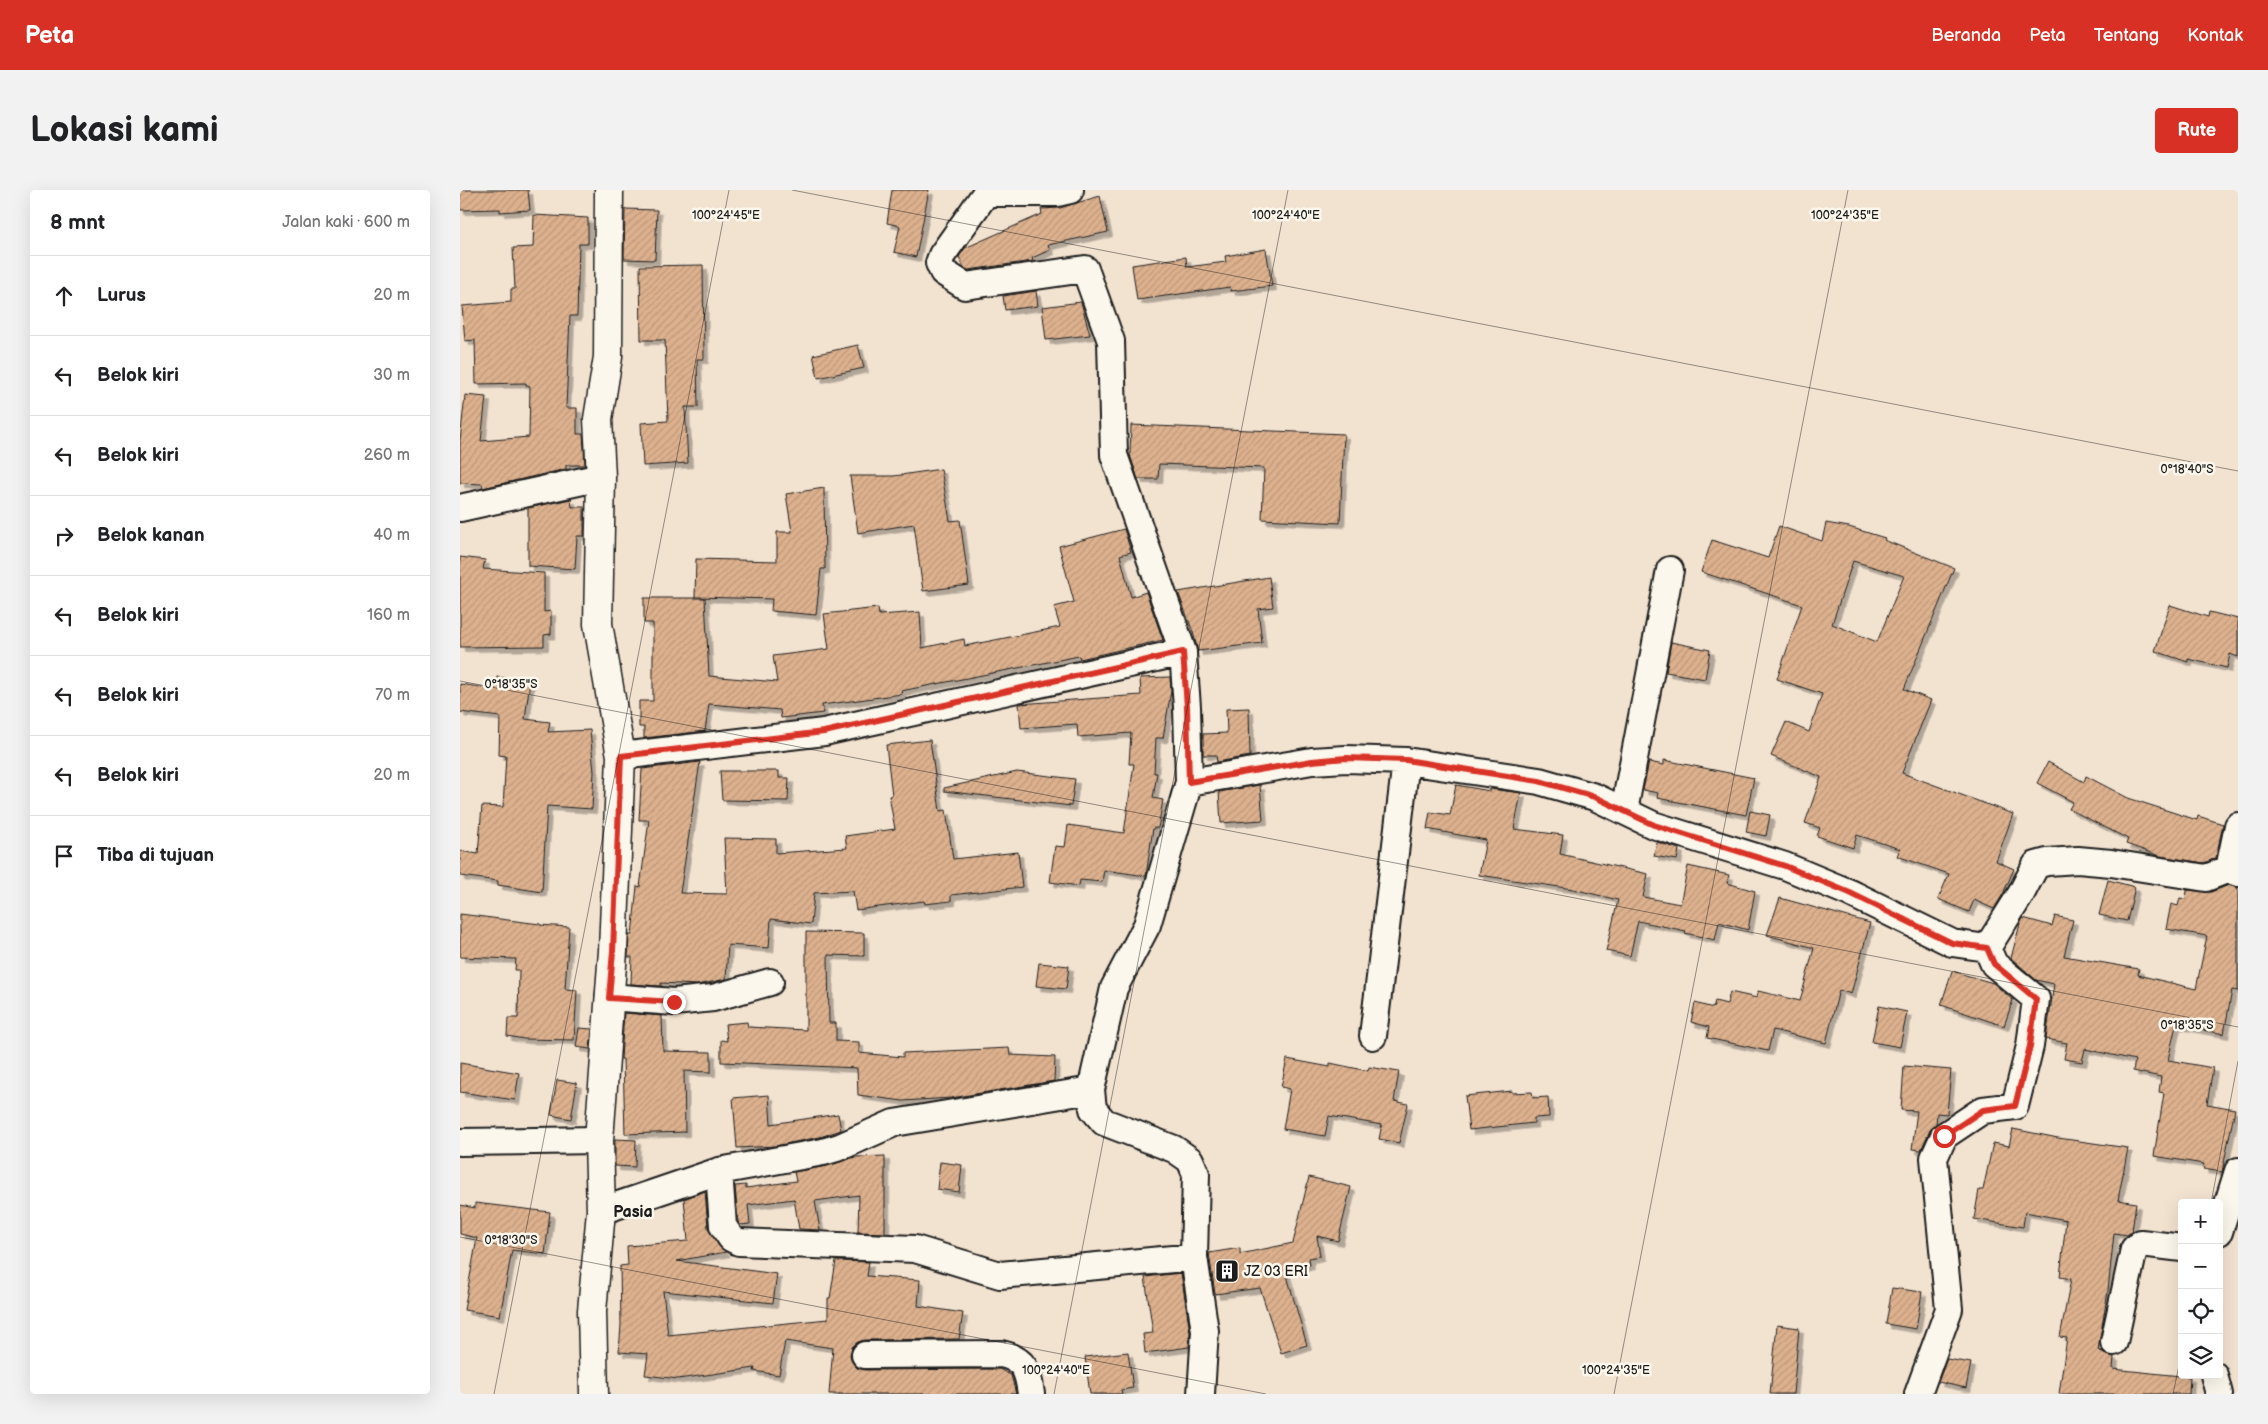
<!DOCTYPE html>
<html lang="id">
<head>
<meta charset="utf-8">
<style>
  :root { --surface:#fff; --page:#f2f2f2; --text:#202124; --muted:#757577; --line:#e0e0e0; --accent:#d93025 }
  body { margin:0; font-family:"Balsamiq Sans",sans-serif; background:var(--page); color:var(--text) }
  .controls { position:absolute; right:15px; bottom:15px; display:grid; overflow:hidden; border-radius:5px; box-shadow:0 5px 20px #0002 }
  .controls button { width:45px; height:45px; display:grid; place-items:center; padding:0; border:0; border-bottom:1px solid var(--line); background:var(--surface); color:var(--text); font:25px sans-serif }
  .stop { position:absolute; width:15px; height:15px; margin:-11px; border:4px solid #d93025; border-radius:50%; background:#fff }
  .stop.end { background:#d93025; border-color:#fff; box-shadow:0 1px 5px #0008 }
  .list { margin:0; padding:0; list-style:none }
  h2 { display:flex; justify-content:space-between; align-items:center; height:65px; margin:0; padding:0 20px; font-size:21px }
  h2 small { font-size:16px; font-weight:400; color:var(--muted) }
  .list li { display:grid; grid-template-columns:32px 1fr auto; gap:15px; align-items:center; box-sizing:border-box; height:80px; padding:0 20px; border-top:1px solid var(--line) }
  .list b { display:block; font-size:19px; white-space:nowrap }
  .list em { font-size:16px; font-style:normal; color:var(--muted) }
  .icon { flex:none; width:28px; height:28px; fill:none; stroke:currentColor; stroke-width:2; stroke-linecap:round; stroke-linejoin:round }
  .map { position:relative; flex:none; width:1778px; height:1204px; overflow:hidden; border-radius:5px }
  header { display:flex; align-items:center; gap:30px; box-sizing:border-box; height:70px; padding:0 25px; background:var(--accent); color:#fff }
  header strong { font-size:24px }
  nav { display:flex; gap:28px; margin-inline-start:auto; font-size:18px }
  .intro { display:flex; align-items:center; justify-content:space-between; box-sizing:border-box; height:120px; padding:0 30px }
  h1 { margin:0; font-size:35px }
  .button { padding:12px 22px; border-radius:5px; background:var(--accent); color:#fff; font-size:18px; font-weight:700 }
  main { display:flex; gap:30px; padding:0 30px }
  aside { flex:1; background:var(--surface); border-radius:5px; box-shadow:0 5px 20px #0002 }
  .map>svg:first-child { display:block }
  .building { fill:url(#building-hatch); stroke:#1c1c1c; fill-rule:evenodd; filter:url(#shadow) }
  .lines { fill:none; stroke-linecap:round; stroke-linejoin:round }
  .minor-casing { stroke:#1c1c1c; stroke-width:30 }
  .tertiary-casing { stroke:#1c1c1c; stroke-width:31 }
  .minor { stroke:#fbf7ec; stroke-width:26 }
  .tertiary { stroke:#fbf7ec; stroke-width:28 }
  .route { stroke:#d93025; stroke-width:6 }
  .ticks { fill:none; stroke:#1c1c1c; stroke-width:1; stroke-opacity:0.45 }
  .labels { text-anchor:middle; dominant-baseline:central; stroke-width:5; stroke-linejoin:round; paint-order:stroke }
  .poi-label { font-size:14px; fill:#1c1c1c; stroke:#fbf7ec; text-anchor:start }
  .quarter-label { font-size:16px; font-weight:bold; fill:#1c1c1c; stroke:#fbf7ec }
  .ticks-label { font-size:12px; text-anchor:middle; fill:#1c1c1c; stroke:#fbf7ec; stroke-width:5; stroke-linejoin:round; paint-order:stroke }
</style>
</head>
<body>
<header>
<strong>Peta</strong>
<nav><a>Beranda</a><a>Peta</a><a>Tentang</a><a>Kontak</a></nav>
</header>
<div class="intro"><h1>Lokasi kami</h1><a class="button">Rute</a></div>
<main>
<aside>
<h2>8 mnt<small>Jalan kaki · 600 m</small></h2>
<ul class="list">
<li><svg class="icon" aria-label="ahead" viewBox="0 0 24 24"><path d="M12 20V5M6 11l6-6 6 6"/></svg><div><b>Lurus</b></div><em>20 m</em></li>
<li><svg class="icon" aria-label="left" viewBox="0 0 24 24"><path d="M17 20v-9H6M10 6l-5 5 5 5"/></svg><div><b>Belok kiri</b></div><em>30 m</em></li>
<li><svg class="icon" aria-label="left" viewBox="0 0 24 24"><path d="M17 20v-9H6M10 6l-5 5 5 5"/></svg><div><b>Belok kiri</b></div><em>260 m</em></li>
<li><svg class="icon" aria-label="right" viewBox="0 0 24 24"><path d="M7 20v-9h11M14 6l5 5-5 5"/></svg><div><b>Belok kanan</b></div><em>40 m</em></li>
<li><svg class="icon" aria-label="left" viewBox="0 0 24 24"><path d="M17 20v-9H6M10 6l-5 5 5 5"/></svg><div><b>Belok kiri</b></div><em>160 m</em></li>
<li><svg class="icon" aria-label="left" viewBox="0 0 24 24"><path d="M17 20v-9H6M10 6l-5 5 5 5"/></svg><div><b>Belok kiri</b></div><em>70 m</em></li>
<li><svg class="icon" aria-label="left" viewBox="0 0 24 24"><path d="M17 20v-9H6M10 6l-5 5 5 5"/></svg><div><b>Belok kiri</b></div><em>20 m</em></li>
<li><svg class="icon" aria-label="arrive" viewBox="0 0 24 24"><path d="M6 21V4h12l-3 4 3 4H6"/></svg><div><b>Tiba di tujuan</b></div></li>
</ul>
</aside>
<div class="map">
<svg width="1778" height="1204" viewBox="0 0 1778 1204">
  <defs>
    <pattern id="building-hatch" width="6" height="6" patternUnits="userSpaceOnUse" patternTransform="scale(1.25)"><rect width="6" height="6" fill="#ddb18e"/><path d="M-1 1l2-2M0 6l6-6M5 7l2-2" fill="none" stroke="#bd987a"/></pattern>
    <filter id="shadow"><feDropShadow dx="4.5" dy="4.5" stdDeviation="0" flood-color="#0004"/></filter>
  </defs>
  <rect width="100%" height="100%" fill="#f2e2d0"/>
  <filter id="ink" filterUnits="userSpaceOnUse"><feTurbulence type="fractalNoise" baseFrequency=".02" numOctaves="2"/><feDisplacementMap in="SourceGraphic" scale="10" xChannelSelector="R" yChannelSelector="G"/><feConvolveMatrix kernelMatrix="1 2 1 2 8 2 1 2 1" color-interpolation-filters="sRGB"/></filter>
  <g filter="url(#ink)">
    <path class="building" d="M 0,0 L 68,0 L 70,20 L 40,22 L 40,19 L 0,20 Z
      M 432,0 L 469,0 L 456,67 L 434,62 L 440,36 L 427,33 Z
      M 640,6 L 648,42 L 588,55 L 590,60 L 572,68 L 573,71 L 508,80 L 504,78 L 499,67 L 505,58 L 582,24 L 581,19 L 600,18 Z
      M 165,19 L 197,20 L 195,70 L 164,69 Z
      M 74,25 L 128,28 L 128,54 L 119,54 L 117,126 L 110,126 L 106,218 L 117,218 L 117,244 L 123,244 L 125,275 L 106,275 L 106,279 L 23,298 L 22,294 L 0,293 L 0,251 L 5,205 L 26,207 L 21,251 L 69,247 L 70,196 L 66,195 L 66,193 L 16,194 L 15,150 L 5,151 L 2,116 L 51,112 L 51,99 L 55,99 L 53,58 L 73,57 Z
      M 806,59 L 812,96 L 771,101 L 770,97 L 677,110 L 672,75 L 726,67 L 727,77 L 766,72 L 765,66 Z
      M 243,75 L 244,169 L 237,169 L 238,217 L 225,217 L 228,273 L 183,276 L 181,233 L 208,231 L 205,150 L 181,150 L 180,76 Z
      M 576,101 L 578,116 L 545,120 L 543,106 Z
      M 621,112 L 630,145 L 586,150 L 582,117 Z
      M 398,155 L 404,178 L 358,188 L 353,165 Z
      M 671,235 L 884,244 L 880,333 L 802,329 L 804,278 L 699,274 L 698,289 L 678,289 L 670,265 Z
      M 481,279 L 490,331 L 500,330 L 509,395 L 463,401 L 454,334 L 398,343 L 390,286 L 434,286 Z
      M 364,298 L 365,379 L 361,379 L 356,425 L 311,421 L 312,409 L 235,407 L 236,369 L 317,371 L 317,342 L 332,342 L 326,304 Z
      M 111,309 L 112,317 L 124,317 L 124,346 L 117,346 L 115,379 L 68,376 L 68,318 Z
      M 1366,333 L 1389,337 L 1425,348 L 1424,350 L 1494,378 L 1444,499 L 1471,510 L 1442,583 L 1553,624 L 1536,671 L 1554,679 L 1543,704 L 1534,719 L 1514,710 L 1509,722 L 1478,709 L 1489,684 L 1437,666 L 1440,659 L 1397,645 L 1393,658 L 1357,646 L 1360,638 L 1345,633 L 1361,587 L 1311,566 L 1326,532 L 1349,542 L 1362,504 L 1317,489 L 1342,415 L 1241,382 L 1252,350 L 1308,368 L 1319,336 L 1362,351 ZM 1393,371 L 1444,386 L 1417,452 L 1372,434 Z
      M 664,339 L 671,362 L 660,365 L 671,407 L 686,402 L 703,450 L 620,469 L 619,466 L 441,501 L 442,504 L 362,515 L 363,523 L 321,528 L 320,520 L 249,514 L 245,541 L 184,548 L 184,537 L 179,537 L 179,511 L 193,511 L 193,433 L 184,433 L 184,408 L 245,408 L 249,486 L 317,492 L 313,466 L 369,459 L 364,424 L 418,418 L 419,425 L 460,422 L 462,458 L 504,449 L 505,456 L 600,437 L 594,417 L 614,412 L 599,356 Z
      M 0,367 L 25,370 L 23,379 L 84,383 L 84,422 L 91,421 L 91,444 L 84,445 L 84,456 L 0,457 Z
      M 809,387 L 813,417 L 798,419 L 802,453 L 738,461 L 733,442 L 718,402 Z
      M 1710,415 L 1748,427 L 1749,422 L 1778,429 L 1778,467 L 1770,464 L 1767,478 L 1728,469 L 1728,472 L 1695,461 Z
      M 1211,452 L 1250,460 L 1245,489 L 1206,482 Z
      M 37,487 L 70,491 L 65,529 L 90,532 L 88,542 L 130,540 L 134,582 L 132,619 L 87,616 L 82,702 L 38,695 L 38,691 L 0,686 L 0,661 L 18,664 L 22,616 L 43,617 L 46,566 L 39,565 L 40,527 L 0,522 L 0,494 L 35,499 Z
      M 710,487 L 711,501 L 703,548 L 696,548 L 694,583 L 697,583 L 693,608 L 703,610 L 698,638 L 693,638 L 686,686 L 644,680 L 642,692 L 620,690 L 619,696 L 590,692 L 595,656 L 605,657 L 608,635 L 664,643 L 674,574 L 669,574 L 671,543 L 618,547 L 617,534 L 561,538 L 559,514 L 681,505 L 680,488 Z
      M 789,518 L 790,566 L 757,572 L 756,565 L 743,565 L 743,544 L 767,543 L 766,519 Z
      M 470,550 L 480,621 L 486,620 L 493,669 L 558,662 L 562,697 L 491,705 L 491,711 L 465,714 L 464,711 L 396,720 L 393,701 L 354,703 L 351,734 L 311,729 L 309,758 L 268,755 L 266,789 L 237,795 L 201,793 L 201,796 L 171,794 L 172,767 L 168,767 L 169,745 L 172,745 L 177,696 L 180,697 L 189,630 L 179,630 L 182,579 L 240,572 L 220,703 L 267,704 L 264,648 L 316,649 L 316,663 L 387,658 L 385,646 L 435,639 L 429,606 L 432,605 L 426,555 Z
      M 1204,570 L 1294,588 L 1286,625 L 1197,608 L 1198,603 L 1183,600 L 1189,572 L 1204,575 Z
      M 1588,572 L 1624,592 L 1626,586 L 1668,608 L 1737,630 L 1738,626 L 1763,634 L 1756,668 L 1744,673 L 1700,666 L 1666,654 L 1668,649 L 1609,619 L 1613,612 L 1577,593 Z
      M 260,581 L 319,581 L 319,588 L 329,588 L 328,611 L 262,610 Z
      M 557,582 L 615,589 L 611,616 L 484,601 L 484,598 Z
      M 800,595 L 803,630 L 761,633 L 759,602 Z
      M 996,595 L 1030,601 L 1030,599 L 1061,603 L 1054,639 L 1103,645 L 1100,664 L 1188,684 L 1183,707 L 1220,714 L 1228,676 L 1269,685 L 1267,693 L 1295,701 L 1288,740 L 1259,732 L 1255,750 L 1225,743 L 1226,741 L 1178,731 L 1170,766 L 1146,761 L 1158,710 L 1113,699 L 1019,685 L 1026,650 L 967,639 L 970,622 L 990,625 Z
      M 1290,621 L 1310,625 L 1306,646 L 1286,642 Z
      M 1197,652 L 1219,659 L 1217,670 L 1194,666 Z
      M 1648,690 L 1675,697 L 1667,731 L 1639,725 Z
      M 1769,695 L 1778,698 L 1778,801 L 1772,800 L 1764,844 L 1716,835 L 1708,870 L 1753,878 L 1747,914 L 1775,919 L 1762,982 L 1743,979 L 1744,974 L 1694,966 L 1704,903 L 1699,902 L 1701,887 L 1673,881 L 1675,870 L 1625,859 L 1622,872 L 1604,869 L 1607,853 L 1586,849 L 1594,794 L 1576,790 L 1551,768 L 1560,734 L 1563,728 L 1592,736 L 1595,726 L 1613,730 L 1604,766 L 1679,779 L 1678,785 L 1736,799 L 1747,746 L 1706,739 L 1711,714 L 1718,716 L 1720,708 L 1726,709 L 1727,700 L 1751,702 Z
      M 1320,708 L 1410,733 L 1391,804 L 1379,800 L 1366,853 L 1313,840 L 1308,861 L 1247,848 L 1249,837 L 1231,832 L 1235,813 L 1253,818 L 1255,811 L 1267,814 L 1270,802 L 1297,808 L 1298,801 L 1340,811 L 1354,758 L 1307,745 Z
      M 0,724 L 80,734 L 80,735 L 109,737 L 105,799 L 117,800 L 114,850 L 64,849 L 47,846 L 48,828 L 58,828 L 59,780 L 55,780 L 56,769 L 0,767 Z
      M 346,742 L 404,743 L 404,766 L 368,765 L 369,833 L 376,833 L 376,851 L 399,852 L 399,863 L 443,867 L 443,863 L 549,858 L 550,865 L 595,867 L 594,891 L 491,908 L 443,911 L 398,905 L 397,878 L 261,872 L 261,850 L 267,851 L 265,834 L 287,832 L 288,837 L 346,840 Z
      M 579,773 L 609,776 L 606,799 L 576,796 Z
      M 1492,781 L 1533,793 L 1553,810 L 1544,836 L 1481,815 Z
      M 1419,816 L 1447,822 L 1440,857 L 1412,852 Z
      M 164,823 L 202,826 L 203,861 L 251,862 L 251,882 L 224,881 L 225,942 L 165,944 L 163,869 L 161,869 Z
      M 119,838 L 132,839 L 130,859 L 116,857 Z
      M 827,869 L 870,877 L 870,873 L 908,881 L 909,877 L 939,882 L 934,911 L 948,914 L 939,953 L 919,949 L 922,935 L 869,926 L 865,946 L 823,939 L 830,899 L 821,897 Z
      M 0,873 L 59,883 L 55,910 L 0,902 Z
      M 1444,876 L 1491,880 L 1487,924 L 1477,923 L 1476,934 L 1470,940 L 1461,960 L 1452,959 L 1457,921 L 1441,920 Z
      M 97,890 L 117,893 L 111,929 L 91,925 Z
      M 1052,901 L 1052,903 L 1072,902 L 1073,908 L 1088,907 L 1089,927 L 1074,928 L 1074,933 L 1009,940 L 1005,906 Z
      M 309,905 L 311,934 L 378,924 L 381,940 L 360,947 L 315,956 L 277,958 L 273,908 Z
      M 1553,939 L 1598,948 L 1668,958 L 1658,1010 L 1676,1013 L 1672,1041 L 1667,1045 L 1654,1043 L 1648,1101 L 1638,1160 L 1654,1167 L 1653,1179 L 1730,1187 L 1729,1204 L 1599,1204 L 1607,1148 L 1600,1147 L 1611,1089 L 1600,1087 L 1606,1030 L 1565,1022 L 1563,1037 L 1514,1029 L 1519,1000 L 1523,1000 L 1533,953 L 1549,956 Z
      M 155,949 L 176,950 L 175,977 L 155,976 Z
      M 425,966 L 425,1043 L 398,1042 L 399,1005 L 355,1011 L 360,1040 L 339,1039 L 334,1009 L 288,1015 L 290,1034 L 280,1035 L 278,1031 L 275,996 L 286,995 L 286,998 L 336,991 L 334,982 L 367,976 L 395,967 Z
      M 480,972 L 502,975 L 499,1002 L 477,999 Z
      M 849,987 L 891,997 L 878,1051 L 857,1046 L 860,1066 L 849,1068 L 850,1075 L 825,1079 L 847,1155 L 821,1163 L 800,1098 L 755,1104 L 749,1063 L 780,1058 L 780,1064 L 833,1053 Z
      M 245,1001 L 248,1038 L 259,1056 L 266,1062 L 217,1071 L 317,1084 L 313,1113 L 203,1101 L 208,1145 L 368,1129 L 368,1108 L 370,1108 L 376,1071 L 409,1072 L 407,1086 L 460,1090 L 458,1116 L 503,1123 L 499,1149 L 405,1150 L 398,1152 L 392,1157 L 390,1165 L 392,1172 L 397,1178 L 405,1180 L 539,1179 L 551,1185 L 556,1204 L 369,1204 L 373,1158 L 325,1151 L 319,1185 L 294,1181 L 295,1178 L 218,1189 L 185,1185 L 188,1164 L 159,1162 L 161,1135 L 160,1076 L 168,1075 L 167,1056 L 228,1051 L 224,1009 Z
      M 15,1013 L 90,1022 L 85,1064 L 52,1060 L 40,1126 L 4,1120 L 17,1048 L 0,1044 L 0,1015 L 15,1018 Z
      M 721,1083 L 730,1142 L 729,1157 L 685,1163 L 683,1144 L 693,1143 L 685,1087 Z
      M 1432,1098 L 1462,1102 L 1456,1139 L 1426,1134 Z
      M 1317,1135 L 1339,1138 L 1333,1204 L 1310,1204 Z
      M 668,1162 L 673,1198 L 661,1200 L 662,1204 L 630,1204 L 625,1167 Z
      M 1487,1169 L 1511,1173 L 1506,1198 L 1478,1192 Z"/>
    <g class="lines">
      <g class="minor-casing">
        <path id="minor" d="M 528,0 L 482,65 L 479,73 L 483,82 L 505,96 L 625,79 L 651,151 L 654,265 L 723,462 L 727,517 L 729,592 L 687,735 L 654,798 L 631,900 L 633,919 L 644,932 L 714,959 L 730,970 L 736,984 L 734,1067 L 745,1141 L 741,1204
          M 527,3 L 597,3 L 610,0
          M 0,318 L 141,287
          M 161,566 L 364,542 L 723,462
          M 729,592 L 852,571 L 886,569 L 946,571 L 1079,591 L 1135,607 L 1193,635 L 1325,676 L 1390,703 L 1492,753 L 1527,758 L 1561,704 L 1576,675 L 1587,672 L 1618,670 L 1651,673 L 1746,688 L 1769,679 L 1778,683
          M 1164,621 L 1210,380
          M 1769,679 L 1778,636
          M 149,807 L 214,812 L 253,808 L 310,792
          M 913,846 L 946,571
          M 0,952 L 139,950
          M 259,981 L 263,1036 L 271,1048 L 279,1052 L 455,1059 L 540,1085 L 734,1067
          M 141,1021 L 259,981 L 363,962 L 380,957 L 434,933 L 631,900
          M 1759,1042 L 1778,981
          M 1654,1152 L 1674,1059 L 1681,1053 L 1722,1058
          M 405,1165 L 541,1164 C 565,1169 568,1181 571,1204
          M 1754,1185 L 1759,1204
          M 1458,1204 L 1489,1119 L 1474,968 L 1484,946 L 1523,920 L 1555,916 L 1570,856 L 1576,809 L 1534,774 L 1527,758"/>
      </g>
      <g class="tertiary-casing">
        <path id="tertiary" d="M 134,1204 L 132,1121 L 141,1021 L 139,950 L 153,761 L 161,566 L 138,434 L 141,287 L 138,229 L 148,167 L 149,0"/>
      </g>
      <use href="#minor" class="minor"/>
      <use href="#tertiary" class="tertiary"/>
    </g>
  </g>
  <g class="lines" filter="url(#ink)">
    <path class="route" d="M 214,812 L 149,808 L 153,761 L 161,566 L 364,542 L 723,462 L 727,517 L 729,592 L 852,571 L 886,568 L 946,570 L 1079,591 L 1135,607 L 1194,635 L 1325,676 L 1390,703 L 1492,753 L 1527,758 L 1534,774 L 1576,809 L 1570,856 L 1555,916 L 1523,920 L 1484,946"/>
  </g>
  <path class="ticks" d="M 332,0 L 1778,281M 0,491 L 1778,837M 1751,1013 L 1778,871M 0,1047 L 806,1204M 34,1204 L 269,0M 594,1204 L 828,0M 1154,1204 L 1388,0M 1713,1204 L 1722,1161"/>
  <defs>
    <g id="building-square" transform="scale(1.25)"><rect x="-9" y="-9" width="18" height="18" rx="4" fill="#1c1c1c" stroke="#fbf7ec"/><path d="M-4-6H4V6H1V3H-1V6H-4ZM-2.5-4.3h1.7v1.8h-1.7ZM.8-4.3h1.7v1.8H.8ZM-2.5-1h1.7V.8h-1.7ZM.8-1h1.7V.8H.8Z" fill="#fff"/></g>
  </defs>
  <g fill-rule="evenodd">
    <use href="#building-square" x="767" y="1081"/>
  </g>
  <g class="labels">
    <g class="poi-label">
      <text x="784" y="1081">JZ 03 ERI</text>
    </g>
    <g class="quarter-label">
      <text x="173" y="1022">Pasia</text>
    </g>
  </g>
  <g class="ticks-label">
    <text x="266" y="29">100°24'45"E</text>
    <text x="826" y="29">100°24'40"E</text>
    <text x="1385" y="29">100°24'35"E</text>
    <text x="1727" y="283">0°18'40"S</text>
    <text x="51" y="498">0°18'35"S</text>
    <text x="1727" y="839">0°18'35"S</text>
    <text x="51" y="1054">0°18'30"S</text>
    <text x="596" y="1184">100°24'40"E</text>
    <text x="1156" y="1184">100°24'35"E</text>
  </g>
</svg>
<div class="controls">
<button>+</button>
<button>−</button>
<button><svg class="icon" aria-label="locate" viewBox="0 0 24 24"><circle cx="12" cy="12" r="6"/><path d="M12 2v4M12 18v4M2 12h4M18 12h4"/></svg></button>
<button><svg class="icon" aria-label="layers" viewBox="0 0 24 24"><path d="M12 4l9 5-9 5-9-5zM3 14l9 5 9-5"/></svg></button>
</div>
<div class="stop" style="left:1484px;top:946px"></div>
<div class="stop end" style="left:214px;top:812px"></div>
</div>
</main>
</body>
</html>
